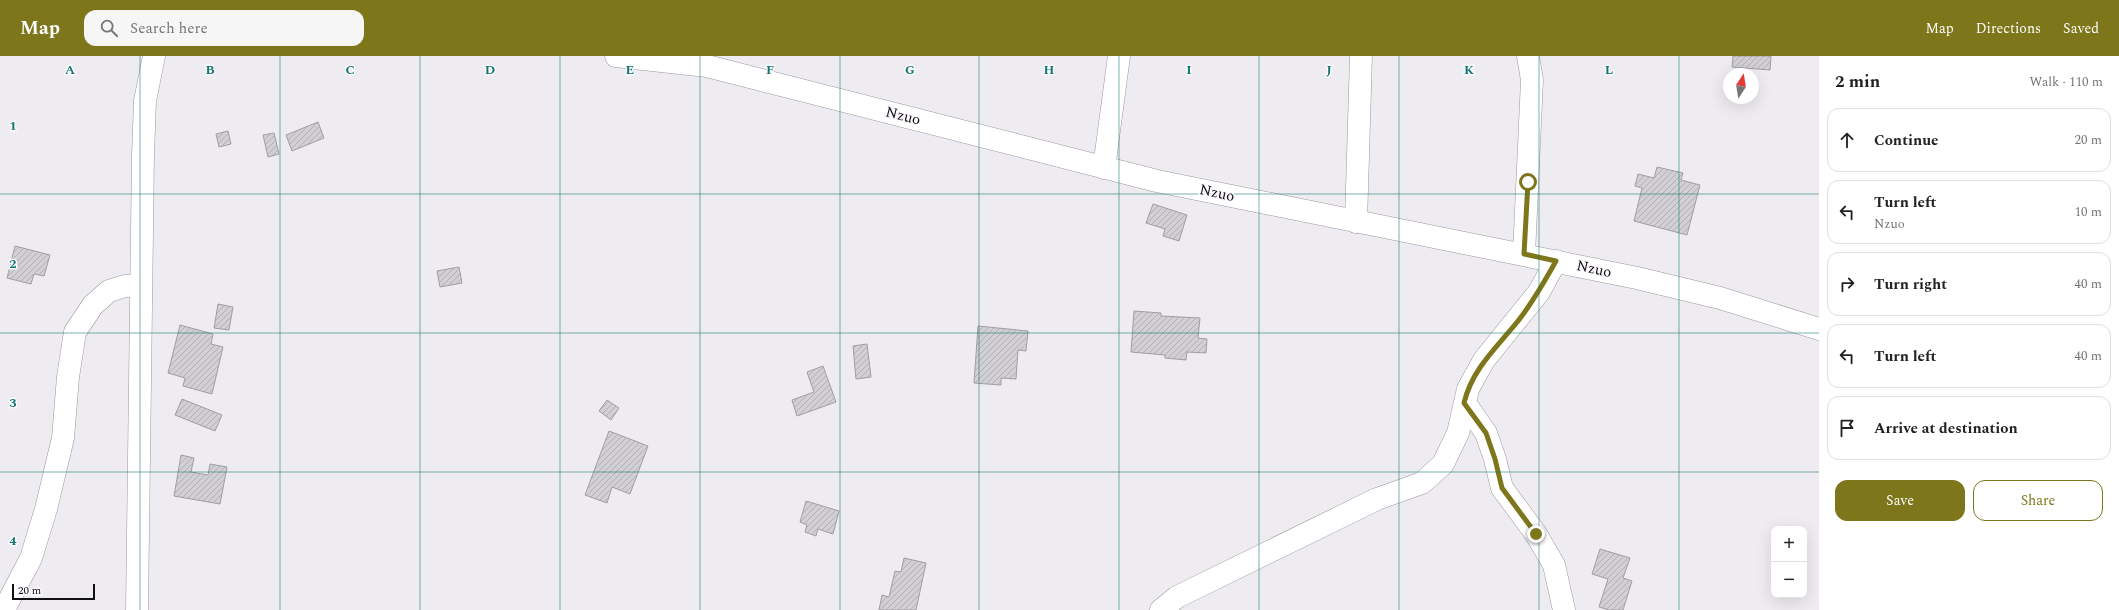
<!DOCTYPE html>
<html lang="en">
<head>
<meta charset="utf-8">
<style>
  :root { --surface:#fff; --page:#f6f6f6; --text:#222; --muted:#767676; --line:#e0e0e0; --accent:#7d761b }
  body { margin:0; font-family:Spectral,serif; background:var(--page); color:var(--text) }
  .controls { position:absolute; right:12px; bottom:12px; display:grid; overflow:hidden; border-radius:8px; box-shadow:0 4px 16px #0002 }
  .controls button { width:36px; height:36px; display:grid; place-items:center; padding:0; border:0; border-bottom:1px solid var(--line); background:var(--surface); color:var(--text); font:20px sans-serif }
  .compass { position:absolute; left:1723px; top:12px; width:36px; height:36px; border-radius:50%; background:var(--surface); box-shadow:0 4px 16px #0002; rotate:12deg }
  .scale { position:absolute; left:12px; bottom:10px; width:83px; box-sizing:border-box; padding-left:4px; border:2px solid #111012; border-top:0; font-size:11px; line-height:14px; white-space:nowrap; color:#111012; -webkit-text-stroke:3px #fcf9ff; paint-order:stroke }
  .stop { position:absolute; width:12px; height:12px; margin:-9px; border:3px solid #7d761b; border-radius:50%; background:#fff }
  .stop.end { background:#7d761b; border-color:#fff; box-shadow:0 1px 4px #0008 }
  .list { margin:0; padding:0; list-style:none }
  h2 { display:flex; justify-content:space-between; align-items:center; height:52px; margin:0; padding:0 16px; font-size:17px }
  h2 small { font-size:13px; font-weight:400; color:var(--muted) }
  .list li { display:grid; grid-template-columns:26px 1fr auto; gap:12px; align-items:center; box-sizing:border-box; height:64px; margin:0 8px 8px; padding:0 8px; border:1px solid var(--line); border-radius:12px }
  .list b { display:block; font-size:15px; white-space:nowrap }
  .list p { margin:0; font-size:13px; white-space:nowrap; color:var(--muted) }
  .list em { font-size:13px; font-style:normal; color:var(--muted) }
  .actions { display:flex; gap:8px; padding:12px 16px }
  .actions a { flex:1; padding:9px 0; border:1px solid var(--accent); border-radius:12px; text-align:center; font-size:14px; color:var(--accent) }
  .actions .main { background:var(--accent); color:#fff }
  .icon { flex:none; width:22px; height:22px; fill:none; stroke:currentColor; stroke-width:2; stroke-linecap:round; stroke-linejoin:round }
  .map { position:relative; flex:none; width:1819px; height:554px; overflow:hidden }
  header { display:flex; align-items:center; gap:24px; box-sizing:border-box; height:56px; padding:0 20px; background:var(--accent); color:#fff }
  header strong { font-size:19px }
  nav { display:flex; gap:22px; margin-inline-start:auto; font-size:14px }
  .search { width:280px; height:36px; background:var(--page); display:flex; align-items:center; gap:10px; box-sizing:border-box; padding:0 14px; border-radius:12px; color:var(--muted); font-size:15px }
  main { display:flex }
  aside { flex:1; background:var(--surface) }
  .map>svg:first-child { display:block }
  .building { fill:url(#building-hatch); stroke:#a19ea3 }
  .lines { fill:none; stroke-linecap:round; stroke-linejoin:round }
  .minor-casing { stroke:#9b989d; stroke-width:23 }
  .minor { stroke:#fff; stroke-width:22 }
  .route { stroke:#7d761b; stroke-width:5 }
  .grid { fill:none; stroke:#0f766e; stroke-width:1; stroke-opacity:0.55 }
  .labels { text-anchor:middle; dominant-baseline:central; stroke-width:3; stroke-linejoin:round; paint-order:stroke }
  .street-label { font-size:15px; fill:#111012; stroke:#fcf9ff }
  .grid-label { font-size:13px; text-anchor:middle; font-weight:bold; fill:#0f766e; stroke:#fcf9ff; stroke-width:3; stroke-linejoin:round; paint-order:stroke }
</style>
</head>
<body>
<header>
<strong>Map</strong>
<div class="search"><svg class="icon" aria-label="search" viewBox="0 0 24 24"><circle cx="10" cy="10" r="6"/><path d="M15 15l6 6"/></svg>Search here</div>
<nav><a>Map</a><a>Directions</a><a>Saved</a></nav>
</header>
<main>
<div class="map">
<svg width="1819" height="554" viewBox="0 0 1819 554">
  <defs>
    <pattern id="building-hatch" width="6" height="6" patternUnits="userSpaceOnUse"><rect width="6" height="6" fill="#d2cfd4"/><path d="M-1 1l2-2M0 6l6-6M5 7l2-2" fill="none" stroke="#b3b1b5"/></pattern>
  </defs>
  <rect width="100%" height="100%" fill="#efecf1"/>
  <path class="building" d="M 1733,0 L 1771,0 L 1770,14 L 1732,11 Z
    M 318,66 L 324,82 L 292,95 L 286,79 Z
    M 228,75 L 231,88 L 219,91 L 216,78 Z
    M 274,77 L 279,98 L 268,101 L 263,79 Z
    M 1657,111 L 1683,117 L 1681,124 L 1700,129 L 1687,179 L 1634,165 L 1642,132 L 1635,130 L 1638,118 L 1654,122 Z
    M 1153,148 L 1187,159 L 1179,185 L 1163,180 L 1165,173 L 1146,167 Z
    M 15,190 L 50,199 L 44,220 L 34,218 L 31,228 L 7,222 Z
    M 459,211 L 462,227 L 440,231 L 437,215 Z
    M 218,248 L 233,251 L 229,274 L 214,272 Z
    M 1134,255 L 1161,257 L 1161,260 L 1200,262 L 1198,282 L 1207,283 L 1206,297 L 1187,296 L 1186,304 L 1165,302 L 1165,299 L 1131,296 Z
    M 180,269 L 213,278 L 211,288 L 223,291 L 212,338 L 183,330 L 185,322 L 168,317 Z
    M 978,270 L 1028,275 L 1026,295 L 1018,294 L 1016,323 L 1001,322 L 1001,329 L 974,327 Z
    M 867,288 L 871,321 L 856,323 L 853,290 Z
    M 823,310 L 836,346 L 797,360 L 792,344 L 814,336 L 807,316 Z
    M 182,343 L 222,359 L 215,375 L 175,359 Z
    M 607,344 L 619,352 L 611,364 L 599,355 Z
    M 609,375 L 648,390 L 630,438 L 612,431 L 607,447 L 585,439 Z
    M 181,399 L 194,402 L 191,416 L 208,419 L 210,408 L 227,411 L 220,448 L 174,440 Z
    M 806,445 L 839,455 L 833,478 L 818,473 L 816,480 L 805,476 L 807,469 L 800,466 Z
    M 1600,493 L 1630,502 L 1623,522 L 1632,525 L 1623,554 L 1609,554 L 1599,551 L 1608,523 L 1592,518 Z
    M 904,502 L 926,507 L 916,554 L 879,554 L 882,539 L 889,541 L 895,515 L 901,516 Z"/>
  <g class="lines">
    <g class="minor-casing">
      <path id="minor" d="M 616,0 L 707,10 L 1157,125 L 1637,222 L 1720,242 L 1819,273
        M 1104,112 L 1119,0
        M 1356,166 L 1361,0
        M 1524,198 L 1532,24 L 1528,0
        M 1465,347 L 1486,377 L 1495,403 L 1502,432 L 1536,478 L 1554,509 L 1564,554
        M 7,548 L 31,502 L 46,453 L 63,382 L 68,321 L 75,276 L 93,249 L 109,235 L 125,230 L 140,229
        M 137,554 L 143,99 L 145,45 L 154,0
        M 1161,554 L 1177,541 L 1377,443 L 1422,427 L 1443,408 L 1458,377 L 1468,333 L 1484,304 L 1539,236 L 1556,205"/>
    </g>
    <use href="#minor" class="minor"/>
  </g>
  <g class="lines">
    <path class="route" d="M 1528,126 L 1524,198 L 1556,205 C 1544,226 1533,246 1518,265 C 1497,291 1472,313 1464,347 L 1486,377 L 1495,403 L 1502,432 L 1536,478"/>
  </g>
  <path class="grid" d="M 140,0 L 140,554M 280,0 L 280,554M 420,0 L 420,554M 560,0 L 560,554M 700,0 L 700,554M 840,0 L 840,554M 979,0 L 979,554M 1119,0 L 1119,554M 1259,0 L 1259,554M 1399,0 L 1399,554M 1539,0 L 1539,554M 1679,0 L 1679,554M 0,138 L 1819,138M 0,277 L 1819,277M 0,416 L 1819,416"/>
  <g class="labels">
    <g class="street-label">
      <text transform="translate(903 60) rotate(14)">Nzuo</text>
      <text transform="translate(1217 137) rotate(12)">Nzuo</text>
      <text transform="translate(1594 213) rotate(12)">Nzuo</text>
    </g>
  </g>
  <g class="grid-label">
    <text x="70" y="18">A</text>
    <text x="210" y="18">B</text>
    <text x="350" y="18">C</text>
    <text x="490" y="18">D</text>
    <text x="630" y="18">E</text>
    <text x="770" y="18">F</text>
    <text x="910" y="18">G</text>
    <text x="1049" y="18">H</text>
    <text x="1189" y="18">I</text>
    <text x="1329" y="18">J</text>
    <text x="1469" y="18">K</text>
    <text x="1609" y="18">L</text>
    <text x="13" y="74">1</text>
    <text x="13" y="212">2</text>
    <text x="13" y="351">3</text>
    <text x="13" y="489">4</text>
  </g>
</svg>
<div class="controls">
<button>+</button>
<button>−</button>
</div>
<svg class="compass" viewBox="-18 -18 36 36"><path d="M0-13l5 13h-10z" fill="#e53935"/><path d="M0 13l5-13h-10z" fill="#767676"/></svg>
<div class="scale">20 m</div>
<div class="stop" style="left:1528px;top:126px"></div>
<div class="stop end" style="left:1536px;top:478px"></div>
</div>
<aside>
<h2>2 min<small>Walk · 110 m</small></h2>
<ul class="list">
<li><svg class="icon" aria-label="ahead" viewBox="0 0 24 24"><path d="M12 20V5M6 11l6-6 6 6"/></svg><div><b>Continue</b></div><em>20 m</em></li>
<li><svg class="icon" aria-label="left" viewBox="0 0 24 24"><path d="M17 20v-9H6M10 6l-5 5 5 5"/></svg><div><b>Turn left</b><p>Nzuo</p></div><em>10 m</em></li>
<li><svg class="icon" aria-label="right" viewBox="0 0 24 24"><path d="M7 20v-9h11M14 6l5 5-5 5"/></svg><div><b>Turn right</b></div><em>40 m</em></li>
<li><svg class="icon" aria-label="left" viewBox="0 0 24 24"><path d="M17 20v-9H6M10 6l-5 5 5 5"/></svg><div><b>Turn left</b></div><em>40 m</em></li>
<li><svg class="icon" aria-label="arrive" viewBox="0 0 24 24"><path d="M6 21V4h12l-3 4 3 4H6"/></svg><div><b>Arrive at destination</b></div></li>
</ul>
<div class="actions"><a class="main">Save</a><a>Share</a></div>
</aside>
</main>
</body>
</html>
